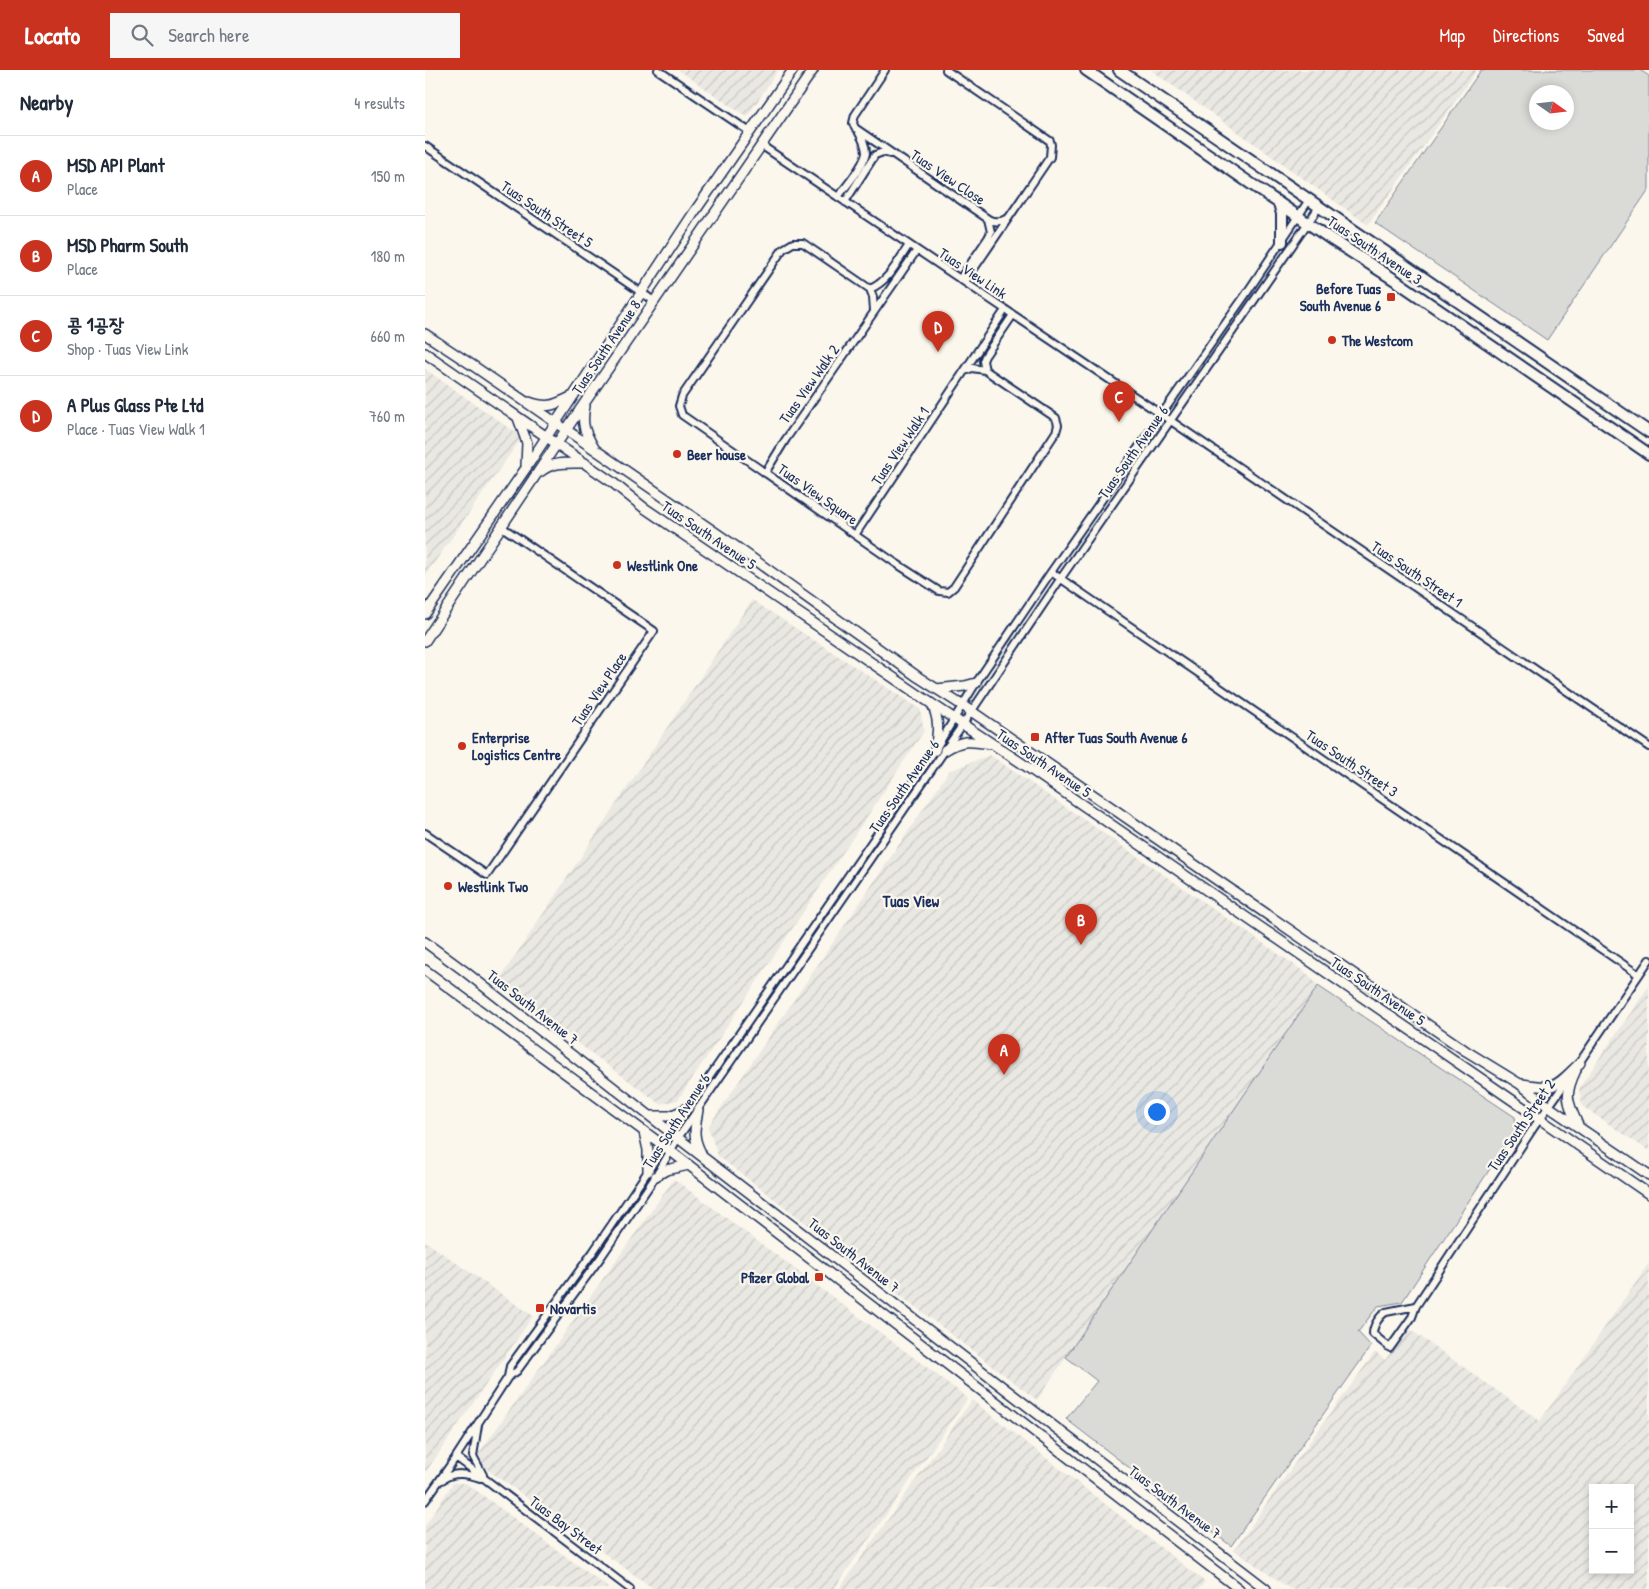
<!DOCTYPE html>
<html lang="en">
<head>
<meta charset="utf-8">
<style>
  :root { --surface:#fff; --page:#f6f6f7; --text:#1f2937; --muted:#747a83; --line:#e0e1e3; --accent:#c8321e }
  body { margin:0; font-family:"Patrick Hand","Poor Story",sans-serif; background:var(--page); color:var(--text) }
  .controls { position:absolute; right:15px; bottom:15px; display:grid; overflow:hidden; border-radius:0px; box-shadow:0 2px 8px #0003 }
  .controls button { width:45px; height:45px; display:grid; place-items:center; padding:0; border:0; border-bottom:1px solid var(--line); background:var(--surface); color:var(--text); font:25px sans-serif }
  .compass { position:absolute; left:1104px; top:15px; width:45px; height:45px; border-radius:50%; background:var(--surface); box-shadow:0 2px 8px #0003; rotate:104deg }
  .you { position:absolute; left:731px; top:1041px; width:18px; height:18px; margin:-12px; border:4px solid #fff; border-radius:50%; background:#1a73e8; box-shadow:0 0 0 8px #1a73e833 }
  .badge { display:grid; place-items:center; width:32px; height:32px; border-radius:50%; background:var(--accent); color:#fff; font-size:16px; font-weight:700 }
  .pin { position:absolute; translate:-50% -41px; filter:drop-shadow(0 1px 2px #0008) }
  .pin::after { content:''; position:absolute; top:26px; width:18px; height:15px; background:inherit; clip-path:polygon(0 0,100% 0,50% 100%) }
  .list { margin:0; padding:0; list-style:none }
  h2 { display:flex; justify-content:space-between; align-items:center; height:65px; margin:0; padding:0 20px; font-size:21px }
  h2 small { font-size:16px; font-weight:400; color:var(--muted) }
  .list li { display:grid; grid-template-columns:32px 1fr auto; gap:15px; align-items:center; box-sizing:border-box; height:80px; padding:0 20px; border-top:1px solid var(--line) }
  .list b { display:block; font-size:19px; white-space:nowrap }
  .list p { margin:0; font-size:16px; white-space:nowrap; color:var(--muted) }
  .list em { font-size:16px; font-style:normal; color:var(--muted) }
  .icon { flex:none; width:28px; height:28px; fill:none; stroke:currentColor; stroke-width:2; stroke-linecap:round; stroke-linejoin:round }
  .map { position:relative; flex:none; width:1224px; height:1519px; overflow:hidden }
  header { display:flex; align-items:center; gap:30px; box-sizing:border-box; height:70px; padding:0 25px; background:var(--accent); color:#fff }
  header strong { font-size:24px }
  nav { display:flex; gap:28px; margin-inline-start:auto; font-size:18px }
  .search { width:350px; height:45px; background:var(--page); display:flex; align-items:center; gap:12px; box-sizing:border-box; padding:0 18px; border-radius:0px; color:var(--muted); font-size:19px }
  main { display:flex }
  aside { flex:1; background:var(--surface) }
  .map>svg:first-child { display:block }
  .industrial { fill:url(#industrial-furrows); fill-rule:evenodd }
  .green { fill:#dadad7; stroke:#7a849a; fill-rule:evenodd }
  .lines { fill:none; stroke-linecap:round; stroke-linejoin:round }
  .street-casing { stroke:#1b2f5e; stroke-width:10 }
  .secondary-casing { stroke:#1b2f5e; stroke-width:12 }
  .primary-casing { stroke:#1b2f5e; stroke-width:14 }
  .street { stroke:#fbf7ec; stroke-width:6 }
  .secondary { stroke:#fbf7ec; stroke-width:9 }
  .primary { stroke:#fbf7ec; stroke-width:10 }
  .poi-dot { fill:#c8321e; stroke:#fbf7ec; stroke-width:2 }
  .labels { text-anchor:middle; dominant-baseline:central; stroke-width:4.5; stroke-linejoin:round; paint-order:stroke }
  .street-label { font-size:15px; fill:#1b2f5e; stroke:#fbf7ec }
  .poi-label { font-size:15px; font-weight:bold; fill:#1b2f5e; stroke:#fbf7ec; text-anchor:start }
  .neighbourhood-label { font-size:16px; font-weight:bold; fill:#1b2f5e; stroke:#fbf7ec }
</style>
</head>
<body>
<header>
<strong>Locato</strong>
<div class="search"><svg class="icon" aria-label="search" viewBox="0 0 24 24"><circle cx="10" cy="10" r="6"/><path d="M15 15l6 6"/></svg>Search here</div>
<nav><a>Map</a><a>Directions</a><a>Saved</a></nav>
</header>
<main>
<aside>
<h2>Nearby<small>4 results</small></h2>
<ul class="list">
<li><span class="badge">A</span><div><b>MSD API Plant</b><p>Place</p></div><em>150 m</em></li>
<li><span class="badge">B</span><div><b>MSD Pharm South</b><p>Place</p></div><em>180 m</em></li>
<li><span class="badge">C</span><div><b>콩 1공장</b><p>Shop · Tuas View Link</p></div><em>660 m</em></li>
<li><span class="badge">D</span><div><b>A Plus Glass Pte Ltd</b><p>Place · Tuas View Walk 1</p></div><em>760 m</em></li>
</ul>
</aside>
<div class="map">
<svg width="1224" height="1519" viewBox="0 0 1224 1519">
  <defs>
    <pattern id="industrial-furrows" width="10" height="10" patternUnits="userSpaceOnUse" patternTransform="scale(1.25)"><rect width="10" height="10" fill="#eae8e2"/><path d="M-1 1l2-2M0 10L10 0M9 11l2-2" fill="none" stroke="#c8c7c4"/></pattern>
  </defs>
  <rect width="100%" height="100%" fill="#fbf7ec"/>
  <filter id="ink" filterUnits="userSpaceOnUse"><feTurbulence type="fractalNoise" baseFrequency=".02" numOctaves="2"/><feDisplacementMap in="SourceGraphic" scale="10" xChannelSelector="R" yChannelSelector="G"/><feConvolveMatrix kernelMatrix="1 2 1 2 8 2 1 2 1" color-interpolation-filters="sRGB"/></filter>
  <g filter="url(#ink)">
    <path class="industrial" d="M 253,0 L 353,0 L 322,47 Z
      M 726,0 L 1052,0 L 943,155 Z
      M 0,299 L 97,367 L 0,506 Z
      M 327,530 L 495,639 L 499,661 L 253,1030 L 235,1034 L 72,913 Z
      M 565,685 L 884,905 L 893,916 L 612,1330 L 293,1086 L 283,1057 L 524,701 Z
      M 1224,916 L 1224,1081 L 1157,1036 L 1154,1018 Z
      M 249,1109 L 543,1328 L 409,1519 L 229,1519 L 49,1390 Z
      M 0,1171 L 108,1246 L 0,1403 Z
      M 1224,1193 L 1224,1519 L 865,1519 L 809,1480 L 886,1370 L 950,1282 L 960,1290 L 983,1258 L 1115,1351 ZM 1168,1418 L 1205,1418 L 1205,1500 L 1168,1500 Z
      M 547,1330 L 780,1512 L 774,1519 L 414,1519 Z
      M 28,1413 L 41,1413 L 185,1519 L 0,1519 L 0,1456 Z"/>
    <path class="green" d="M 1056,0 L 1215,0 L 1224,6 L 1224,119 L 1122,270 L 950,153 ZM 1112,22 L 1142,22 L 1142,52 L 1112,52 Z
      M 893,916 L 1090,1047 L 1092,1058 L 977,1232 L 953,1236 L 933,1262 L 946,1276 L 806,1476 L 641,1349 L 672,1311 L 641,1287 Z"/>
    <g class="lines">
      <g class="street-casing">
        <path id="street" d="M 233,0 L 325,62
          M 460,0 L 430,45 L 428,53 L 430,58 L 563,149 L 566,162 L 563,168 L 535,209
          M 521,0 L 625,71 L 626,75 L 625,87 L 540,212
          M 336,75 L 749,353 L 1224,677
          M 0,76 L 229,231
          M 413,127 C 421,116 439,96 441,83 C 441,75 437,68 433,61
          M 420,132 L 450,85 L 458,82 L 465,84
          M 563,149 C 570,153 576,152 583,148
          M 445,219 L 378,173 L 368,173 L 358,179 L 257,326 L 254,336 L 257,345 L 469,492 L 514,521 L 523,522 L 529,517 L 631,362 L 633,355 L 631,348 L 560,300 L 547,298 L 540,301
          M 445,219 C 464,211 473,191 484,175
          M 445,219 L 448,227 L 449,241
          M 560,300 L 558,291 L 560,286 L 588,245
          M 340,403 L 361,369 L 492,180
          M 430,465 L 580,240
          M 626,502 L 1214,905
          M 0,763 L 62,805 L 229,561 L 77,457
          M 1152,996 L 1224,890
          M 991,1236 L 961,1242 C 954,1246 948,1256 948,1264 L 965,1278 L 987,1247 L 991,1236 L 1109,1057 L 1144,1008
          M 83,1307 L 92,1301 L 176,1187 L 231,1106 L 253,1068 L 538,654 L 636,508 L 894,137
          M 53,1355 L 48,1386 L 58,1405
          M 31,1387 L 205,1519
          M 17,1410 C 29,1401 42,1404 55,1408
          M 0,1431 L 31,1387 L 83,1307 L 85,1296 L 168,1182 L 223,1101 L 263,1038 L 510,680 L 551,613 L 626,502 L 821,224 L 884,130"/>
      </g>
      <g class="secondary-casing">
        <path id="secondary" d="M 0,264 L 50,297 L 310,476 L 493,607 L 546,641 L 1041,981 L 1095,1014 L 1124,1037 L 1224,1105
          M 0,283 L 187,412 L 218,437 L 507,634 L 595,692 L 1224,1124
          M 104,332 C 124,339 129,335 148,326
          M 160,336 C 156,355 160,362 169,378
          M 93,348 L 102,373 L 101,395
          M 115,402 C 128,391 144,393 160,393
          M 0,544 L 101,398 L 268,144 L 368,0
          M 0,571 L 141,360 L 388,0
          M 511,619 L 540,616 L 551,613
          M 507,634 C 515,652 513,661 510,680
          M 520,680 C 539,669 545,671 566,674
          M 0,872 L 38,900 L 253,1068 L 841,1519
          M 0,900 L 239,1076 L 814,1519
          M 1151,1000 C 1139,1025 1142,1031 1153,1055
          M 1097,1014 C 1132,1020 1130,1017 1155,993
          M 273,1040 C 270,1058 267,1066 276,1083
          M 225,1046 L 245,1046 L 263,1038
          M 219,1062 L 223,1080 L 223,1101
          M 231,1106 L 241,1100 L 264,1095"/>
      </g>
      <g class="primary-casing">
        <path id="primary" d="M 661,0 L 906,169 L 970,210 L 1224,384
          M 694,0 L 1224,362
          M 854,133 L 857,144 L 857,172"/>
      </g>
      <use href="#street" class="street"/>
      <use href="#secondary" class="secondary"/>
      <use href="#primary" class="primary"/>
    </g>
  </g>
  <g class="poi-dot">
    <rect x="961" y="222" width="10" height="10" rx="2.5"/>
    <circle cx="907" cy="270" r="5"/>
    <circle cx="252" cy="384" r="5"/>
    <circle cx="192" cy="495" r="5"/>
    <rect x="605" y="662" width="10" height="10" rx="2.5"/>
    <circle cx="37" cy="676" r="5"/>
    <circle cx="23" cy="816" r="5"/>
    <rect x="389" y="1202" width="10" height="10" rx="2.5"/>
    <rect x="110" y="1233" width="10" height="10" rx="2.5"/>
  </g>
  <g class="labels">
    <g class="street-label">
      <text transform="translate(523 107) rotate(34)">Tuas View Close</text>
      <text transform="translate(122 144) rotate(34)">Tuas South Street 5</text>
      <text transform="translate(950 180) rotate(34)">Tuas South Avenue 3</text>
      <text transform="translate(548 203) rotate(34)">Tuas View Link</text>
      <text transform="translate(181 277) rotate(-56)">Tuas South Avenue 8</text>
      <text transform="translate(384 314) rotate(-55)">Tuas View Walk 2</text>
      <text transform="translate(475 376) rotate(-56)">Tuas View Walk 1</text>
      <text transform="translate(708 382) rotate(-55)">Tuas South Avenue 6</text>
      <text transform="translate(393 424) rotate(35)">Tuas View Square</text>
      <text transform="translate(284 465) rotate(34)">Tuas South Avenue 5</text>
      <text transform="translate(992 504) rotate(34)">Tuas South Street 1</text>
      <text transform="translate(174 619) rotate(-56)">Tuas View Place</text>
      <text transform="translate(619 693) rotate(34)">Tuas South Avenue 5</text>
      <text transform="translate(927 693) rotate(34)">Tuas South Street 3</text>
      <text transform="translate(479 716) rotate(-55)">Tuas South Avenue 6</text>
      <text transform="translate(953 921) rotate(34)">Tuas South Avenue 5</text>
      <text transform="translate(108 937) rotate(38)">Tuas South Avenue 7</text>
      <text transform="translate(251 1051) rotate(-57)">Tuas South Avenue 6</text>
      <text transform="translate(1096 1055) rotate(-56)">Tuas South Street 2</text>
      <text transform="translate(429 1185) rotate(38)">Tuas South Avenue 7</text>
      <text transform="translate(750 1432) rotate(37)">Tuas South Avenue 7</text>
      <text transform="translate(141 1455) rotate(37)">Tuas Bay Street</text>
    </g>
    <g class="poi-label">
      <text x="956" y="218" text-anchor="end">Before Tuas<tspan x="956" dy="17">South Avenue 6</tspan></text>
      <text x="917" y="270">The Westcom</text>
      <text x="262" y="384">Beer house</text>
      <text x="202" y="495">Westlink One</text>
      <text x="47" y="667">Enterprise<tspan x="47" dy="17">Logistics Centre</tspan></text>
      <text x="620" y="667">After Tuas South Avenue 6</text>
      <text x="33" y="816">Westlink Two</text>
      <text x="384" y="1207" text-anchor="end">Pfizer Global</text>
      <text x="125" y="1238">Novartis</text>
    </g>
    <g class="neighbourhood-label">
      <text x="486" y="831">Tuas View</text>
    </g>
  </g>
</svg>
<div class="controls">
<button>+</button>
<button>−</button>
</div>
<svg class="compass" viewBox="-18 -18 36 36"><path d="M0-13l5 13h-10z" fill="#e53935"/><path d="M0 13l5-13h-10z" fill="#747a83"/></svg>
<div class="you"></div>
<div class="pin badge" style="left:579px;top:1005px">A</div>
<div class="pin badge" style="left:656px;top:875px">B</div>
<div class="pin badge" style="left:694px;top:352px">C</div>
<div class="pin badge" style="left:513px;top:282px">D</div>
</div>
</main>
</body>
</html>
